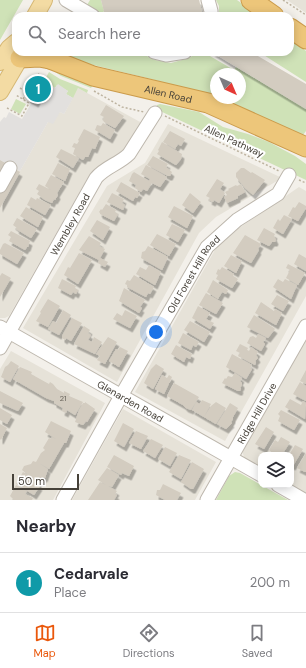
<!DOCTYPE html>
<html lang="en">
<head>
<meta charset="utf-8">
<style>
  :root { --surface:#fff; --page:#f2f2f3; --text:#2b2b33; --muted:#7c7c81; --line:#e1e1e2; --accent:#ea580c }
  body { margin:0; font-family:"DM Sans",sans-serif; background:var(--page); color:var(--text) }
  .controls { position:absolute; right:12px; bottom:12px; display:grid; overflow:hidden; border-radius:8px; box-shadow:0 2px 10px #0003 }
  .controls button { width:36px; height:36px; display:grid; place-items:center; padding:0; border:0; border-bottom:1px solid var(--line); background:var(--surface); color:var(--text); font:20px sans-serif }
  .compass { position:absolute; left:210px; top:68px; width:36px; height:36px; border-radius:50%; background:var(--surface); box-shadow:0 2px 10px #0003; rotate:136deg }
  .scale { position:absolute; left:12px; bottom:10px; width:67px; box-sizing:border-box; padding-left:4px; border:2px solid #464139; border-top:0; font-size:11px; line-height:14px; white-space:nowrap; color:#464139; -webkit-text-stroke:3px #fff; paint-order:stroke }
  .you { position:absolute; left:156px; top:332px; width:14px; height:14px; margin:-10px; border:3px solid #fff; border-radius:50%; background:#1a73e8; box-shadow:0 0 0 6px #1a73e833 }
  .badge { display:grid; place-items:center; width:26px; height:26px; border-radius:50%; background:var(--accent); color:#fff; font-size:13px; font-weight:700 }
  .pin { position:absolute; translate:-50% -50%; border:2px solid #fff; box-shadow:0 1px 4px #0006 }
  .list { margin:0; padding:0; list-style:none }
  h2 { display:flex; justify-content:space-between; align-items:center; height:52px; margin:0; padding:0 16px; font-size:17px }
  h2 small { font-size:13px; font-weight:400; color:var(--muted) }
  .list li { display:grid; grid-template-columns:26px 1fr auto; gap:12px; align-items:center; box-sizing:border-box; height:60px; padding:0 16px; border-top:1px solid var(--line) }
  .list b { display:block; font-size:15px; white-space:nowrap }
  .list p { margin:0; font-size:13px; white-space:nowrap; color:var(--muted) }
  .list em { font-size:13px; font-style:normal; color:var(--muted) }
  .icon { flex:none; width:22px; height:22px; fill:none; stroke:currentColor; stroke-width:2; stroke-linecap:round; stroke-linejoin:round }
  .map { position:relative; flex:none; width:306px; height:500px; overflow:hidden }
  .search { position:absolute; background:var(--surface); box-shadow:0 2px 10px #0003; left:12px; right:12px; top:12px; height:44px; display:flex; align-items:center; gap:10px; box-sizing:border-box; padding:0 14px; border-radius:12px; color:var(--muted); font-size:15px }
  .sheet { height:112px; background:var(--surface) }
  nav { display:flex; justify-content:space-around; align-items:center; box-sizing:border-box; height:56px; border-top:1px solid var(--line); background:var(--surface); font-size:11px; color:var(--muted) }
  nav a { display:grid; justify-items:center; gap:2px }
  nav .on { color:var(--accent) }
  .map>svg:first-child { display:block }
  .residential { fill:#e6e2d8 }
  .green { fill:#cfe2b7; fill-rule:evenodd }
  .parking { fill:#e2e0de }
  .building { fill:#d3ccc0; filter:url(#shadow) }
  .lines { fill:none; stroke-linecap:round; stroke-linejoin:round }
  .minor-casing { stroke:#bdb7ad; stroke-width:15 }
  .major-casing { stroke:#d6b875; stroke-width:18 }
  .highway-casing { stroke:#cb9b4b; stroke-width:21 }
  .path { stroke:#bdb3a0; stroke-width:1.5; stroke-dasharray:2 2; stroke-linecap:butt }
  .minor { stroke:#fff; stroke-width:13 }
  .major { stroke:#f3dba3; stroke-width:16 }
  .highway { stroke:#edc67a; stroke-width:19 }
  .labels { text-anchor:middle; dominant-baseline:central; stroke-width:4; stroke-linejoin:round; paint-order:stroke }
  .number-label { font-size:8px; fill:#69645b }
  .street-label { font-size:10px; fill:#464139; stroke:#fff }
</style>
</head>
<body>
<div class="map">
<svg width="306" height="500" viewBox="0 0 306 500">
  <defs>
    <filter id="shadow"><feDropShadow dx="2.5" dy="4.5" stdDeviation="0" flood-color="#0004"/></filter>
  </defs>
  <rect width="100%" height="100%" fill="#f3f0ea"/>
  <path class="residential" d="M 287,0 L 306,0 L 306,13 Z
    M 78,88 L 142,123 L 129,147 L 88,180 L 87,179 L 9,316 L 5,318 L 0,318 L 0,190 L 13,167 L 20,171 L 48,122 L 60,112 L 64,114 Z
    M 168,124 L 282,178 L 216,217 L 199,233 L 117,382 L 23,328 L 107,186 L 145,163 Z
    M 299,187 L 306,191 L 306,296 L 225,441 L 135,392 L 220,241 Z
    M 306,336 L 306,494 L 291,485 L 291,455 L 261,455 L 261,468 L 245,459 L 243,454 L 242,450 Z
    M 11,351 L 105,403 L 53,500 L 0,500 L 0,369 Z
    M 123,409 L 216,462 L 195,500 L 72,500 Z"/>
  <path class="green" d="M 0,0 L 23,0 L 0,40 Z
    M 90,0 L 101,0 L 104,11 L 102,14 L 87,5 Z
    M 216,0 L 237,0 L 259,16 L 219,16 L 219,6 Z
    M 290,39 L 306,51 L 306,82 L 259,52 L 290,52 Z
    M 60,52 L 139,52 L 155,60 L 171,63 L 189,58 L 197,53 L 203,52 L 234,70 L 236,67 L 306,109 L 306,131 L 303,135 L 188,90 L 151,79 L 81,62 L 59,54 ZM 216,74 L 240,74 L 240,98 L 216,98 Z
    M 51,69 L 93,85 L 91,88 L 61,76 Z
    M 49,72 L 60,79 L 88,90 L 87,93 L 78,88 L 73,98 L 66,94 L 68,91 L 57,85 L 55,88 L 44,81 Z
    M 16,99 L 26,104 L 20,114 L 11,109 Z
    M 160,104 L 199,112 L 223,127 L 248,134 L 269,142 L 295,156 L 306,164 L 306,180 L 158,110 L 156,108 L 157,105 Z
    M 235,472 L 240,473 L 288,500 L 216,500 L 229,476 Z"/>
  <path class="parking" d="M 49,84 L 55,88 L 58,84 L 68,91 L 66,94 L 73,98 L 64,114 L 60,112 L 53,124 L 48,122 L 20,171 L 0,160 L 0,122 L 4,117 L 6,118 L 9,112 L 22,119 L 32,102 L 37,105 Z"/>
  <path class="building" d="M 101,0 L 199,0 L 203,16 L 105,16 Z
    M 212,52 L 251,52 L 306,84 L 306,109 Z
    M 38,79 L 47,84 L 36,103 L 27,98 Z
    M 106,105 L 124,116 L 115,128 L 104,122 L 103,120 L 104,117 L 100,115 Z
    M 103,123 L 115,130 L 110,139 L 95,130 L 97,125 L 101,126 Z
    M 84,129 L 100,137 L 95,149 L 92,148 L 88,157 L 85,157 L 83,160 L 73,154 L 75,148 L 72,147 L 74,143 L 77,144 L 79,141 L 81,143 L 78,140 Z
    M 170,131 L 185,139 L 181,146 L 178,144 L 175,149 L 163,142 Z
    M 162,142 L 182,154 L 181,159 L 176,165 L 157,154 L 159,151 L 158,150 Z
    M 61,149 L 79,158 L 73,168 L 56,157 Z
    M 153,156 L 168,164 L 166,167 L 172,172 L 170,176 L 168,176 L 147,165 Z
    M 0,160 L 9,165 L 0,179 Z
    M 58,163 L 70,169 L 65,181 L 52,174 Z
    M 146,165 L 167,177 L 160,187 L 152,183 L 147,191 L 143,189 L 141,192 L 135,188 L 136,185 L 129,181 L 132,174 L 134,172 L 149,181 L 150,179 L 141,174 Z
    M 13,168 L 20,172 L 0,208 L 0,191 Z
    M 241,168 L 244,168 L 251,173 L 252,172 L 265,180 L 253,195 L 245,188 L 236,177 L 236,173 Z
    M 51,175 L 64,182 L 57,193 L 58,195 L 55,200 L 54,199 L 52,203 L 45,200 L 37,194 L 39,191 L 36,189 L 39,184 L 51,190 L 45,186 Z
    M 217,179 L 224,183 L 220,189 L 225,193 L 219,203 L 214,200 L 213,202 L 209,200 L 210,198 L 206,196 Z
    M 121,182 L 140,193 L 137,198 L 135,197 L 133,201 L 116,191 Z
    M 241,184 L 245,192 L 238,196 L 238,198 L 227,203 L 224,197 L 227,195 L 225,192 L 229,190 L 228,189 L 236,185 L 237,186 Z
    M 112,193 L 124,199 L 122,203 L 125,205 L 123,210 L 107,202 Z
    M 190,193 L 201,202 L 193,213 L 182,205 Z
    M 31,197 L 36,200 L 37,198 L 51,205 L 45,215 L 27,205 Z
    M 299,202 L 306,206 L 306,208 L 298,221 L 288,216 L 293,207 L 295,208 Z
    M 106,204 L 116,210 L 115,212 L 118,214 L 114,221 L 100,214 L 100,213 L 99,212 L 101,209 L 102,210 Z
    M 174,206 L 193,216 L 187,228 L 168,217 Z
    M 26,207 L 43,217 L 38,227 L 20,216 Z
    M 284,215 L 292,219 L 283,234 L 273,228 L 278,219 L 280,221 Z
    M 17,218 L 37,229 L 31,238 L 16,229 L 17,228 L 13,225 Z
    M 97,220 L 110,227 L 103,240 L 90,231 Z
    M 172,224 L 185,230 L 178,242 L 166,235 Z
    M 264,228 L 275,234 L 274,236 L 276,240 L 275,242 L 272,242 L 269,246 L 257,240 Z
    M 11,231 L 30,241 L 28,247 L 27,247 L 25,250 L 9,241 L 11,237 L 8,235 Z
    M 157,234 L 176,244 L 169,256 L 150,245 Z
    M 245,235 L 261,244 L 258,249 L 259,250 L 251,263 L 233,253 Z
    M 89,236 L 101,243 L 99,246 L 105,249 L 100,258 L 108,262 L 105,267 L 98,263 L 99,260 L 79,250 Z
    M 5,243 L 24,253 L 17,264 L 0,254 L 0,250 L 3,244 Z
    M 148,246 L 168,257 L 162,270 L 141,258 L 142,252 L 145,251 Z
    M 79,253 L 92,260 L 78,284 L 64,275 L 68,267 L 70,268 Z
    M 299,254 L 306,258 L 306,271 L 294,264 Z
    M 231,255 L 242,261 L 236,273 L 224,266 Z
    M 288,264 L 305,273 L 298,285 L 286,278 L 290,270 L 286,268 Z
    M 149,265 L 161,272 L 155,285 L 136,274 L 140,267 L 146,270 Z
    M 222,267 L 234,274 L 233,276 L 238,279 L 232,288 L 216,279 L 218,275 L 216,274 L 218,269 L 220,270 Z
    M 2,273 L 11,278 L 0,297 L 0,276 Z
    M 134,275 L 154,287 L 150,294 L 148,293 L 146,297 L 127,287 L 127,285 L 125,284 L 127,280 L 130,281 Z
    M 62,279 L 76,286 L 75,288 L 78,290 L 76,294 L 73,292 L 71,295 L 58,288 Z
    M 278,279 L 283,282 L 285,279 L 297,285 L 291,299 L 273,287 Z
    M 213,280 L 228,290 L 226,294 L 222,292 L 218,299 L 207,292 Z
    M 124,288 L 145,300 L 140,307 L 142,308 L 139,313 L 119,301 Z
    M 206,293 L 223,303 L 216,314 L 199,305 Z
    M 277,295 L 289,301 L 283,311 L 271,304 Z
    M 48,299 L 60,306 L 48,327 L 36,321 L 41,313 L 40,312 Z
    M 261,302 L 274,311 L 275,309 L 282,313 L 276,325 L 255,313 Z
    M 198,306 L 210,313 L 206,319 L 214,323 L 210,329 L 192,318 Z
    M 63,310 L 71,315 L 59,335 L 48,329 L 53,321 L 56,323 Z
    M 125,310 L 137,316 L 130,328 L 113,319 L 117,313 L 122,316 Z
    M 254,315 L 274,328 L 275,329 L 268,338 L 247,327 Z
    M 72,318 L 82,323 L 71,341 L 66,338 L 65,340 L 62,338 L 62,336 Z
    M 190,321 L 210,332 L 204,342 L 184,330 Z
    M 84,326 L 90,330 L 88,333 L 91,335 L 88,340 L 92,342 L 94,337 L 102,342 L 95,354 L 74,344 Z
    M 183,333 L 199,342 L 196,347 L 193,345 L 191,350 L 178,343 Z
    M 258,334 L 266,338 L 263,342 L 265,344 L 261,351 L 247,343 L 250,337 L 253,336 L 256,338 Z
    M 108,337 L 117,342 L 105,364 L 97,360 L 100,356 L 96,354 Z
    M 240,344 L 248,348 L 247,350 L 249,351 L 251,347 L 258,352 L 256,355 L 258,358 L 255,361 L 256,362 L 255,365 L 238,356 L 240,353 L 236,351 Z
    M 176,345 L 192,354 L 190,359 L 186,357 L 184,362 L 171,354 Z
    M 120,347 L 128,351 L 119,367 L 109,361 L 116,349 L 118,350 Z
    M 232,354 L 252,365 L 250,368 L 252,369 L 246,379 L 226,367 Z
    M 11,361 L 19,366 L 10,382 L 1,377 L 5,367 L 8,365 Z
    M 156,364 L 164,369 L 153,389 L 144,383 L 151,369 Z
    M 20,367 L 32,372 L 31,374 L 49,384 L 50,382 L 53,384 L 57,389 L 64,393 L 64,391 L 70,394 L 69,396 L 83,402 L 75,415 L 67,410 L 66,413 L 62,411 L 63,408 L 54,403 L 54,401 L 46,398 L 13,379 Z
    M 306,370 L 306,384 L 300,381 Z
    M 235,373 L 242,378 L 240,381 L 242,383 L 242,385 L 240,388 L 241,388 L 240,391 L 238,391 L 222,383 L 225,378 L 226,379 L 228,376 L 232,377 Z
    M 162,375 L 167,378 L 169,375 L 172,377 L 164,394 L 155,389 Z
    M 300,382 L 306,386 L 306,401 L 293,394 Z
    M 174,383 L 199,397 L 191,410 L 186,408 L 183,405 L 167,396 Z
    M 0,391 L 23,403 L 18,411 L 0,403 Z
    M 290,399 L 301,405 L 303,401 L 306,403 L 305,419 L 285,407 Z
    M 202,400 L 211,404 L 204,417 L 192,410 L 196,402 L 200,404 Z
    M 85,402 L 95,409 L 87,422 L 86,421 L 83,425 L 75,422 L 79,410 L 83,403 L 85,403 Z
    M 216,402 L 226,408 L 216,424 L 204,417 L 211,406 Z
    M 230,403 L 238,408 L 233,417 L 233,419 L 231,422 L 232,423 L 226,429 L 217,424 Z
    M 0,408 L 12,415 L 7,424 L 0,420 Z
    M 281,410 L 300,420 L 294,430 L 278,421 L 280,416 L 278,414 Z
    M 51,421 L 71,431 L 66,443 L 64,443 L 49,469 L 39,463 L 48,469 L 45,478 L 44,477 L 42,482 L 40,481 L 38,485 L 40,486 L 34,495 L 16,484 L 23,472 L 28,475 L 22,470 L 24,466 L 31,464 L 33,461 L 36,462 L 41,453 L 45,450 L 43,448 L 49,438 L 51,439 L 52,437 L 56,439 L 45,432 Z
    M 123,423 L 134,429 L 124,447 L 114,441 Z
    M 0,424 L 7,428 L 1,440 L 0,439 Z
    M 266,427 L 274,432 L 264,449 L 255,444 Z
    M 136,431 L 148,436 L 141,449 L 129,443 Z
    M 281,437 L 290,442 L 282,455 L 275,455 L 269,450 L 275,440 L 278,442 Z
    M 151,439 L 163,445 L 155,458 L 143,451 Z
    M 295,445 L 303,449 L 293,466 L 291,465 L 291,455 L 289,455 Z
    M 165,447 L 177,453 L 170,466 L 158,459 Z
    M 306,453 L 306,472 L 305,472 L 297,468 Z
    M 114,455 L 134,466 L 129,476 L 122,473 L 121,475 L 107,467 Z
    M 179,455 L 191,460 L 181,479 L 169,472 Z
    M 192,462 L 204,469 L 193,489 L 191,489 L 181,482 Z
    M 107,468 L 119,475 L 112,487 L 108,486 L 117,491 L 115,494 L 117,495 L 114,500 L 88,500 L 100,482 L 106,485 L 98,480 Z
    M 163,484 L 181,493 L 177,500 L 165,500 L 156,495 L 157,490 L 160,490 Z
    M 16,485 L 27,491 L 25,494 L 33,498 L 32,500 L 14,500 L 10,496 Z"/>
  <g class="lines">
    <g class="minor-casing">
      <g id="minor">
        <path d="M 66,0 L 93,16"/>
        <path d="M 208,0 L 211,11 L 211,16"/>
        <path d="M 154,52 L 166,55 L 185,52"/>
        <path d="M 0,186 L 10,168"/>
        <path id="s1" d="M 0,327 L 261,475"/>
        <path id="s2" d="M 0,348 L 96,178 C 105,167 119,164 129,154 L 155,113"/>
        <path d="M 278,485 L 304,500"/>
        <path id="s3" d="M 63,500 L 121,396 L 207,247 L 237,220 L 278,194 L 289,175"/>
        <path id="s4" d="M 207,500 L 306,326"/>
      </g>
    </g>
    <g class="major-casing">
      <path id="major" d="M 35,16 L 44,0
        M 0,62 L 9,48 L 16,42
        M 0,92 L 20,58 L 21,52"/>
    </g>
    <g class="highway-casing">
      <g id="highway">
        <path d="M 251,0 L 274,16"/>
        <path d="M 290,28 L 306,39"/>
        <path id="s5" d="M 41,52 L 50,59 L 93,76 L 208,103 L 306,147"/>
        <path d="M 20,58 L 39,57 L 50,59"/>
      </g>
    </g>
    <path class="path" d="M 283,0 L 306,15
      M 20,88 L 30,94
      M 94,91 L 122,107 L 144,112
      M 23,99 L 40,72
      M 7,108 L 22,116 L 29,103 L 16,95
      M 165,116 L 279,171
      M 299,180 L 306,183"/>
    <use href="#minor" class="minor"/>
    <use href="#major" class="major"/>
    <use href="#highway" class="highway"/>
  </g>
  <g class="labels">
    <g class="number-label">
      <text x="63" y="398">21</text>
    </g>
    <g class="street-label">
      <text stroke="none"><textPath href="#s5" startOffset="135">Allen Road</textPath></text>
      <text transform="translate(234 141) rotate(25)">Allen Pathway</text>
      <text stroke="none"><textPath href="#s2" startOffset="142">Wembley Road</textPath></text>
      <text stroke="none"><textPath href="#s3" startOffset="261">Old Forest Hill Road</textPath></text>
      <text stroke="none"><textPath href="#s1" startOffset="150">Glenarden Road</textPath></text>
      <text stroke="none"><textPath href="#s4" startOffset="100">Ridge Hill Drive</textPath></text>
    </g>
  </g>
</svg>
<div class="controls">
<button><svg class="icon" aria-label="layers" viewBox="0 0 24 24"><path d="M12 4l9 5-9 5-9-5zM3 14l9 5 9-5"/></svg></button>
</div>
<svg class="compass" viewBox="-18 -18 36 36"><path d="M0-13l5 13h-10z" fill="#e53935"/><path d="M0 13l5-13h-10z" fill="#7c7c81"/></svg>
<div class="scale">50 m</div>
<div class="you"></div>
<div class="pin badge" style="left:38px;top:89px;background:#0f9aa8">1</div>
<div class="search"><svg class="icon" aria-label="search" viewBox="0 0 24 24"><circle cx="10" cy="10" r="6"/><path d="M15 15l6 6"/></svg>Search here</div>
</div>
<section class="sheet">
<h2>Nearby<small></small></h2>
<ul class="list">
<li><span class="badge" style="background:#0f9aa8">1</span><div><b>Cedarvale</b><p>Place</p></div><em>200 m</em></li>
</ul>
</section>
<nav>
<a class="on"><svg class="icon" aria-label="map" viewBox="0 0 24 24"><path d="M3 6l6-2 6 2 6-2v14l-6 2-6-2-6 2zM9 4v14M15 6v14"/></svg>Map</a>
<a><svg class="icon" aria-label="directions" viewBox="0 0 24 24"><path d="M12 3l9 9-9 9-9-9zM9 14v-3h6M13 9l2 2-2 2"/></svg>Directions</a>
<a><svg class="icon" aria-label="saved" viewBox="0 0 24 24"><path d="M7 4h10v16l-5-4-5 4z"/></svg>Saved</a>
</nav>
</body>
</html>
